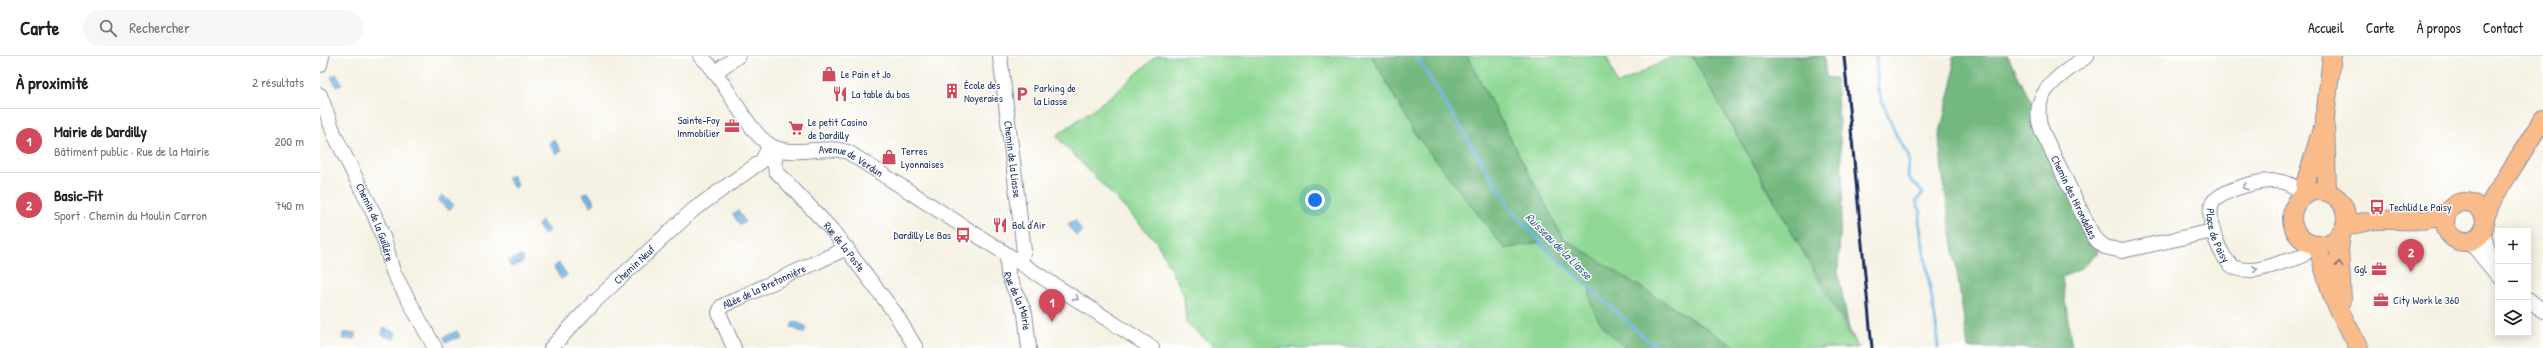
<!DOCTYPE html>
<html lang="fr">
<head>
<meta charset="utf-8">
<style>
  :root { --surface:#fff; --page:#f6f6f6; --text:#202124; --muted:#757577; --line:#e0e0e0; --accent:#d1495b }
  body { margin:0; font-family:"Patrick Hand",sans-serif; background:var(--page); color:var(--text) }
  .controls { position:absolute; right:12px; bottom:12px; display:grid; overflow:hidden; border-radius:0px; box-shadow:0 2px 10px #0003 }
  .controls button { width:36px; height:36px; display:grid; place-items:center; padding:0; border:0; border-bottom:1px solid var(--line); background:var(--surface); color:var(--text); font:20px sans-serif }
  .you { position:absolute; left:995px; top:144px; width:14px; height:14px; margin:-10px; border:3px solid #fff; border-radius:50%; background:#1a73e8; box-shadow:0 0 0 6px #1a73e833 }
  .badge { display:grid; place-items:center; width:26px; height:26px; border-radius:50%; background:var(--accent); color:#fff; font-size:13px; font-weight:700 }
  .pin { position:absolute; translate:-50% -33px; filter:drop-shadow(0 1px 2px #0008) }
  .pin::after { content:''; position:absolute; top:21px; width:14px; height:12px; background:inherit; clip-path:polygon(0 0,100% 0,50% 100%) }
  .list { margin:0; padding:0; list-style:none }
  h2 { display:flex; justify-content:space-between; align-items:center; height:52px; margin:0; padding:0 16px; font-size:17px }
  h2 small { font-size:13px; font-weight:400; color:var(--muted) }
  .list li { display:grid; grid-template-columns:26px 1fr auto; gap:12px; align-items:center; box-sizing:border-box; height:64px; padding:0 16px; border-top:1px solid var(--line) }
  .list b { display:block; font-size:15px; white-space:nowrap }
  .list p { margin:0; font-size:13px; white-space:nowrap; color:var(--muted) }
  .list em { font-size:13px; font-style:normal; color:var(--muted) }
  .icon { flex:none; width:22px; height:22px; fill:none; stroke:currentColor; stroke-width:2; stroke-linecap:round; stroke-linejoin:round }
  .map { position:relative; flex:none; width:2223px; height:292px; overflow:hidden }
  header { display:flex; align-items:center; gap:24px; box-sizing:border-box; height:56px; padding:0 20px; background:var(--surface); border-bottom:1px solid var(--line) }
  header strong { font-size:19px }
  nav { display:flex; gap:22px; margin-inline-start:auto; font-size:14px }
  .search { width:280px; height:36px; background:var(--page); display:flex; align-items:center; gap:10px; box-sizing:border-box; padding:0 14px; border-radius:22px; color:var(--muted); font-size:15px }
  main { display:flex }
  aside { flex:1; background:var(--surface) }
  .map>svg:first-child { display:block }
  .green { fill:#8fd894; stroke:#558479 }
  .forest { fill:#73b87e; stroke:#47746e }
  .water { fill:#70b5e6; stroke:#4672a2 }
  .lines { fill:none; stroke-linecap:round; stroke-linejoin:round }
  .stream { stroke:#70b5e6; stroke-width:3 }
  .minor-casing { stroke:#8890a0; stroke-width:16 }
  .major-casing { stroke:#8890a0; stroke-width:20 }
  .minor { stroke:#fff; stroke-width:14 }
  .major { stroke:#fabb8b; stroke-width:18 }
  .rail { stroke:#1b2f5e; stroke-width:3 }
  .oneway { stroke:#8d97ae }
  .oneway2 { stroke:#7f6e72 }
  .labels { text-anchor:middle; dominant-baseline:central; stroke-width:3; stroke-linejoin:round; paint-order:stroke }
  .poi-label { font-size:11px; fill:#1b2f5e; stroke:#fff; text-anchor:start }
  .street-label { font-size:11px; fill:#1b2f5e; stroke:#fff }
  .water-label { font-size:12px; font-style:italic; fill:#395e8e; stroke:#fff }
</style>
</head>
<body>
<header>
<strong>Carte</strong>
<div class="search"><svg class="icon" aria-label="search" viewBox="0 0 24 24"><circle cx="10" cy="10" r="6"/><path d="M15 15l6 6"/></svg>Rechercher</div>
<nav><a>Accueil</a><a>Carte</a><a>À propos</a><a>Contact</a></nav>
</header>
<main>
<aside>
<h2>À proximité<small>2 résultats</small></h2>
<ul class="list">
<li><span class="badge">1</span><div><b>Mairie de Dardilly</b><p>Bâtiment public · Rue de la Mairie</p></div><em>200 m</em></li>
<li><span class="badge">2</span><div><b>Basic-Fit</b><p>Sport · Chemin du Moulin Carron</p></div><em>740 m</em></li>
</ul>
</aside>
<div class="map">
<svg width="2223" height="292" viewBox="0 0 2223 292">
  <rect width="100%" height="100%" fill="#fff"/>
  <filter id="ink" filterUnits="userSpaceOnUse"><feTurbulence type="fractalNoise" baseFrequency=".025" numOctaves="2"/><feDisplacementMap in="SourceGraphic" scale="8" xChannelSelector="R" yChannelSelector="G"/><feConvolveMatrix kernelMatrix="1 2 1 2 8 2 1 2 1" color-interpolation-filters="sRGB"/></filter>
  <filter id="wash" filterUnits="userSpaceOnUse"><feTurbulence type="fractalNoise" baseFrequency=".012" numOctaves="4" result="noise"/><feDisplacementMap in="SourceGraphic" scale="16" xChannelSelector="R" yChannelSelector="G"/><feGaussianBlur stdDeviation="0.9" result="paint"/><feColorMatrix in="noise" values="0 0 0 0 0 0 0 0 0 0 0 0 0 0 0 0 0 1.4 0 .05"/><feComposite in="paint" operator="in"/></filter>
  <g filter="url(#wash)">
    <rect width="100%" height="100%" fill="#f5f2e3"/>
    <path class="green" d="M 836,0 L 1052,0 L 1093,75 L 1270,233 L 1279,265 L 1306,292 L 896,292 L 866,267 L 864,239 L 836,185 L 736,80 L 799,34 Z
      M 1147,0 L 1287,0 L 1297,29 L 1353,0 L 1372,0 L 1537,292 L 1417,292 L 1243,182 Z"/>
    <path class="forest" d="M 1052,0 L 1147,0 L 1243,182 L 1417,292 L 1306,292 L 1302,289 C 1286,275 1268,256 1270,233 L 1220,186 L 1185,193 L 1093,75 Z
      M 1372,0 L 1504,0 L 1506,21 L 1516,22 L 1523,131 L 1518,215 L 1529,273 L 1539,292 Z
      M 1633,0 L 1688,0 C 1720,64 1756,129 1778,197 L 1759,214 L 1742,221 L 1752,292 L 1648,292 L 1622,115 L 1619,80 L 1633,24 Z"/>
    <path class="water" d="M 16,18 L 22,28 L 17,31 L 11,21 Z
      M 234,83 L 241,95 L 236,98 L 229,87 Z
      M 192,119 L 198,129 L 194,132 L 187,122 Z
      M 268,136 L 275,147 L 271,150 L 263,139 Z
      M 122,139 L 134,149 L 129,154 L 118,145 Z
      M 418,154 L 425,166 L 420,169 L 413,158 Z
      M 755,164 L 762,176 L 756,180 L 748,168 Z
      M 222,165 L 229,175 L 224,179 L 218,169 Z
      M 200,200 L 203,201 L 203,206 L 191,211 L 188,205 Z
      M 239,207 L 247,219 L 241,223 L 234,211 Z
      M 474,265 L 487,271 L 484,277 L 471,271 Z
      M 64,272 L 76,277 L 74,283 L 62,279 Z
      M 137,275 L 140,281 L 126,286 L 124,281 Z
      M 23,277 L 35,277 L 35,283 L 23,283 Z"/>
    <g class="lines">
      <path class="stream" d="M 1096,0 L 1195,159 L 1228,194 L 1331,287 L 1342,292
        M 1556,0 L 1558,35 L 1577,81 L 1589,100 L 1588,121 L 1603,137 L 1596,145 L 1601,156 L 1599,165 L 1616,268 L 1618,292"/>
    </g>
  </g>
  <g filter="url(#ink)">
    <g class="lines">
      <g class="minor-casing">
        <g id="minor">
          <path id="s1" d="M 380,0 C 406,20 428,84 458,93 C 481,100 505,88 528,96 L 832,292"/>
          <path id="s2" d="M 680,0 L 704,195 L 700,206"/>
          <path id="s3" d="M 1767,0 C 1741,19 1707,37 1722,75 L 1774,182 L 1785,191 L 1802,195 L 1893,175"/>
          <path d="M 0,9 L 2,0"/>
          <path d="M 394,17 L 418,0"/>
          <path id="s4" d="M 0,39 L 15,80 L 54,158 L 65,186 L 73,216 L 115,292"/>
          <path id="s5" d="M 458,93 L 454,107 L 456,115 L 512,174 L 575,257 L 596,292"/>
          <path id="s6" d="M 1985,140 C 1971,124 1955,123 1935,127 C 1922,130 1904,135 1894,145 C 1883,158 1900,206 1916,212 C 1931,217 1946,212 1960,207 C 1976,202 1984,203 1992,188"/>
          <path d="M 2163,176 L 2172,208"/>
          <path d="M 2147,186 L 2155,192 L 2178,220"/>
          <path id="s7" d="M 687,199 L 688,219 L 705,257 L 709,292"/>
          <path d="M 2208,243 L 2223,255"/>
          <path id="s8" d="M 231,292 L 273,247 L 373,154 L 442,105 L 450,89"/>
          <path id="s9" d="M 414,292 L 399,257 L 402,250 L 527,192"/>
        </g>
      </g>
      <g class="major-casing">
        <path id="major" d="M1972 162a27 27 0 1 1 54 0a27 27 0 1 1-54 0Z
          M 2007,136 L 2005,62 L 2012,0
          M 1985,140 L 1985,129 L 2001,76
          M2125 166a20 20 0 1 1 40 0a20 20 0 1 1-40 0Z
          M 2165,162 L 2172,144 L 2223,63
          M 2025,171 C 2035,168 2046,165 2056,164 C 2081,162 2107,170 2129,155
          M 2021,179 L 2019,193 L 2022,244
          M 1997,189 L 2013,242 L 2039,292"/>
      </g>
      <use href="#minor" class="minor"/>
      <use href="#major" class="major"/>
      <path class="rail" d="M 1524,0 L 1552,292"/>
    </g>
    <defs><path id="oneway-chevron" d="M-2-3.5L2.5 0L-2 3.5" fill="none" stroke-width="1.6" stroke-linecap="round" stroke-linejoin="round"/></defs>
    <g class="oneway">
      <use href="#oneway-chevron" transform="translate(1925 131) rotate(162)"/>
      <use href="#oneway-chevron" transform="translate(1935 213) rotate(-7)"/>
      <use href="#oneway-chevron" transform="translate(756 242) rotate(33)"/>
    </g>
    <use class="oneway2" href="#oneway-chevron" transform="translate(2019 208) rotate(-91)"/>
  </g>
  <defs>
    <g id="shop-bare" transform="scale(1.2)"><path d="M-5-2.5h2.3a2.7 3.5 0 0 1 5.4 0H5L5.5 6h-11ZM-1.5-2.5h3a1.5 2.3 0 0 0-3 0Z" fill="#d1495b" stroke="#fff" stroke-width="2.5" paint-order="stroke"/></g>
    <g id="building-bare" transform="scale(1.2)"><path d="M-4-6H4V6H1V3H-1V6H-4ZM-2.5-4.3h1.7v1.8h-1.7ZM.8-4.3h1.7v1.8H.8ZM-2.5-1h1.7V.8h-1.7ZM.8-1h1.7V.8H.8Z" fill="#d1495b" stroke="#fff" stroke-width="2.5" paint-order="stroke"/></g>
    <g id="restaurant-bare" transform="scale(1.2)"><path d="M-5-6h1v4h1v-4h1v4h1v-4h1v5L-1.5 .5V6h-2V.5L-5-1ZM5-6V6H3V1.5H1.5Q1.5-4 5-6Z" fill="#d1495b" stroke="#fff" stroke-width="2.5" paint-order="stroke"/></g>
    <g id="parking-bare" transform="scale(1.2)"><path d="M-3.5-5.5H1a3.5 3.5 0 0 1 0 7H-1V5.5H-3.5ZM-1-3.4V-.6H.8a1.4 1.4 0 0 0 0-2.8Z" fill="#d1495b" stroke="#fff" stroke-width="2.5" paint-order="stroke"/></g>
    <g id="office-bare" transform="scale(1.2)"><path d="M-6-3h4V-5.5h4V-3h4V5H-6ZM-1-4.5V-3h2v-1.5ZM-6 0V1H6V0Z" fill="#d1495b" stroke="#fff" stroke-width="2.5" paint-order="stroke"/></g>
    <g id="supermarket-bare" transform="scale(1.2)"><path d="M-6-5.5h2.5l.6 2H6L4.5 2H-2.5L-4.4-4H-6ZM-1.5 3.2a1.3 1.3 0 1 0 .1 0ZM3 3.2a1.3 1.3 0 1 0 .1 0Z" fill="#d1495b" stroke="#fff" stroke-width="2.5" paint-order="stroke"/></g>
    <g id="bus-bare" transform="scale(1.2)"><path d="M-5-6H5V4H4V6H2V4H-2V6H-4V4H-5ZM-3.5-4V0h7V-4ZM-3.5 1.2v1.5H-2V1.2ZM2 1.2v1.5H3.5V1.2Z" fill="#d1495b" stroke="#fff" stroke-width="2.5" paint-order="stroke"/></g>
  </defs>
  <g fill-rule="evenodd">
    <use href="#shop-bare" x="509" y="18"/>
    <use href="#building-bare" x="632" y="35"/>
    <use href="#restaurant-bare" x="520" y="38"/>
    <use href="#parking-bare" x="702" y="38"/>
    <use href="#office-bare" x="412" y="70"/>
    <use href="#supermarket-bare" x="476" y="72"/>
    <use href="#shop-bare" x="569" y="101"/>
    <use href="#bus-bare" x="2057" y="151"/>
    <use href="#restaurant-bare" x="680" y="169"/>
    <use href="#bus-bare" x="643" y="179"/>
    <use href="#office-bare" x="2059" y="213"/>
    <use href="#office-bare" x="2061" y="244"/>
  </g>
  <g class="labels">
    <g class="poi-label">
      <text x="521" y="18">Le Pain et Jo</text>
      <text x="644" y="29">École des<tspan x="644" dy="13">Noyeraies</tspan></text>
      <text x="714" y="32">Parking de<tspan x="714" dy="13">la Liasse</tspan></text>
      <text x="532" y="38">La table du bas</text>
      <text x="400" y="64" text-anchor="end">Sainte-Foy<tspan x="400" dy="13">Immobilier</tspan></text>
      <text x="488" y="66">Le petit Casino<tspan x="488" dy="13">de Dardilly</tspan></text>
      <text x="581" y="95">Terres<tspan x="581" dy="13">Lyonnaises</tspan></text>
      <text x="2069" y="151">Techlid Le Paisy</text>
      <text x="692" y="169">Bol d'Air</text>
      <text x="631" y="179" text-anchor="end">Dardilly Le Bas</text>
      <text x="2047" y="213" text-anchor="end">Ggl</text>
      <text x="2073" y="244">City Work le 360</text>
    </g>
    <g class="street-label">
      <text stroke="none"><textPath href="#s2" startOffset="104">Chemin de la Liasse</textPath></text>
      <text stroke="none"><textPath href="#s1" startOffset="199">Avenue de Verdun</textPath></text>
      <text stroke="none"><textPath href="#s3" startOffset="170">Chemin des Hirondelles</textPath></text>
      <text stroke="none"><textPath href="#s4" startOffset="139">Chemin de la Guillère</textPath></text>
      <text stroke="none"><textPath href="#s6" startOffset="136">Place de Paisy</textPath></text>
      <text stroke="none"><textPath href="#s5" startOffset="125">Rue de la Poste</textPath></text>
      <text stroke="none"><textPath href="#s8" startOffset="118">Chemin Neuf</textPath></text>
      <text stroke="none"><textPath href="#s9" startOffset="92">Allée de la Bretonnière</textPath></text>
      <text stroke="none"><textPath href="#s7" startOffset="48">Rue de la Mairie</textPath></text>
    </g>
    <g class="water-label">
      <text transform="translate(1239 190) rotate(45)">Ruisseau de la Liasse</text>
    </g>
  </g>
</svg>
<div class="controls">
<button>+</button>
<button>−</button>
<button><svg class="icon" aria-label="layers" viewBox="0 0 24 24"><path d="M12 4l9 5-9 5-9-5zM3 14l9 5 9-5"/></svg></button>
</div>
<div class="you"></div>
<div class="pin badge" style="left:732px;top:266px">1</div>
<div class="pin badge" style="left:2091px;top:216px">2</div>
</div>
</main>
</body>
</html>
